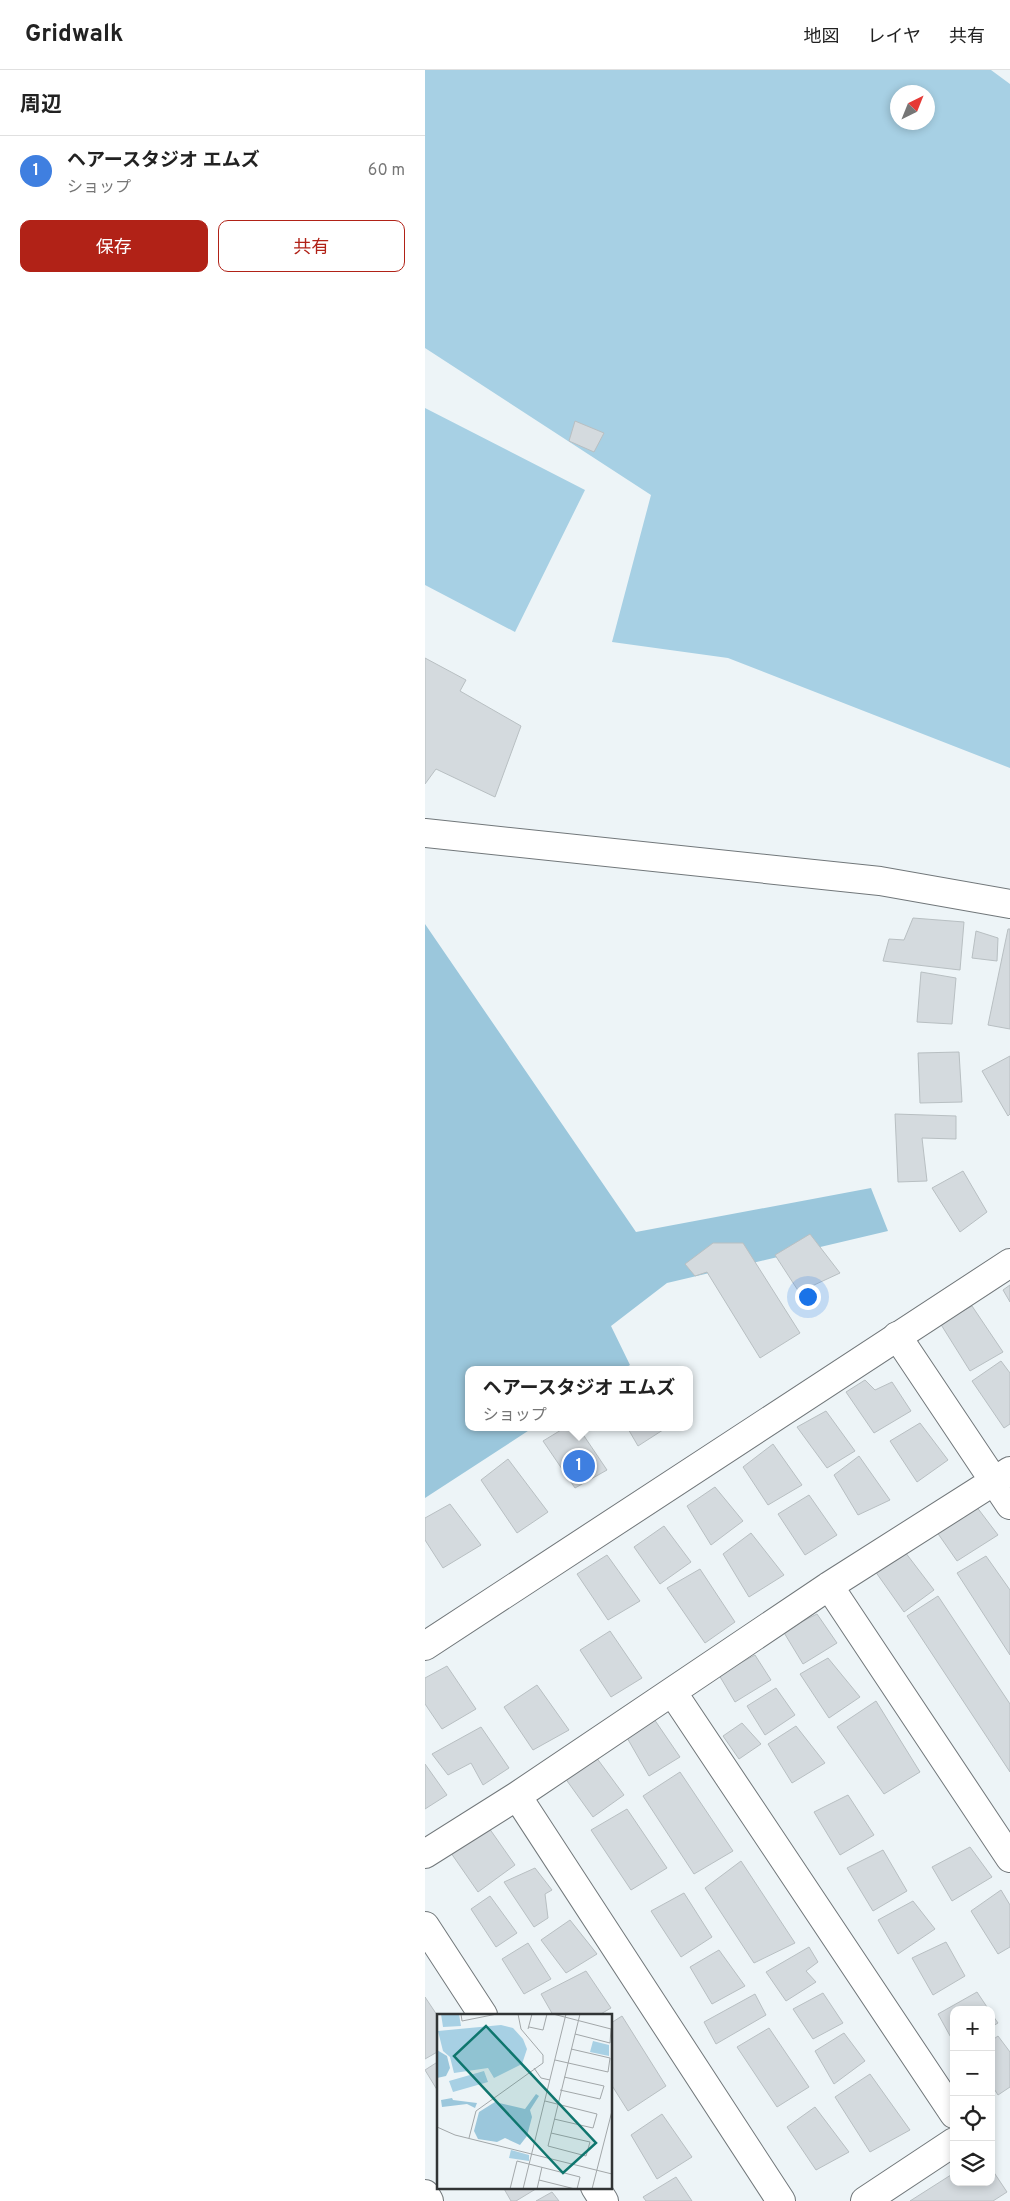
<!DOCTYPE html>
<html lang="ja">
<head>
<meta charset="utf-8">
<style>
  :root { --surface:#fff; --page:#f6f6f6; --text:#222; --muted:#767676; --line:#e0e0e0; --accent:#b12217 }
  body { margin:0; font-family:Overpass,"Noto Sans JP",sans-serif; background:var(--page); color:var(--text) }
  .controls { position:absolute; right:15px; bottom:15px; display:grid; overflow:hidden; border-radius:10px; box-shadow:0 2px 8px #0003 }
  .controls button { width:45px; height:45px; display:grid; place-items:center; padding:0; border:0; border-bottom:1px solid var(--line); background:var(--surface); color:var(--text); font:25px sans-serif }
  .compass { position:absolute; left:465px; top:15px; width:45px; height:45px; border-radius:50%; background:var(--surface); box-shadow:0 2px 8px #0003; rotate:43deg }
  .you { position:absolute; left:382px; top:1226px; width:18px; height:18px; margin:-12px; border:4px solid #fff; border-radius:50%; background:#1a73e8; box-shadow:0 0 0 8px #1a73e833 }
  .badge { display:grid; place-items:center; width:32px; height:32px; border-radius:50%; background:var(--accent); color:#fff; font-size:16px; font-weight:700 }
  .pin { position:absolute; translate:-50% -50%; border:2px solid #fff; box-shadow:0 1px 5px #0006 }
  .popup { position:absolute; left:40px; top:1296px; width:228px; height:65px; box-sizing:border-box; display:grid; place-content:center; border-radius:10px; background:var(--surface); filter:drop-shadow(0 1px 4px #0005); font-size:16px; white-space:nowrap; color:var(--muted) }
  .popup b { font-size:19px; color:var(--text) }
  .popup::after { content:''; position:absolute; left:50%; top:100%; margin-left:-10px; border:10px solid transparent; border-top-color:var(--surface) }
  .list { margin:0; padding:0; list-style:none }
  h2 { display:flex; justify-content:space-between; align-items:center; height:65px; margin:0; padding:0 20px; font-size:21px }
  h2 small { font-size:16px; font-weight:400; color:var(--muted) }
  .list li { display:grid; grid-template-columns:32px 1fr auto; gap:15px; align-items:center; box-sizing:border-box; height:70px; padding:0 20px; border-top:1px solid var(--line) }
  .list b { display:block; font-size:19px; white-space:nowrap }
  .list p { margin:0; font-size:16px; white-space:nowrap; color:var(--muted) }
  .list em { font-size:16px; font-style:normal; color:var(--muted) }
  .actions { display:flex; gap:10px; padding:15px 20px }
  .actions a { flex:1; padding:11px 0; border:1px solid var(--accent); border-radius:10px; text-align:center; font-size:18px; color:var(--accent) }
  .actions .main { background:var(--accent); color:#fff }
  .icon { flex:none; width:28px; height:28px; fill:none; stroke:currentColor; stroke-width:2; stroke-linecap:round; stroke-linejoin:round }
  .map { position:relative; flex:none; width:585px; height:2131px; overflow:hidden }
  header { display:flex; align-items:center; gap:30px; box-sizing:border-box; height:70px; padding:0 25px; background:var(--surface); border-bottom:1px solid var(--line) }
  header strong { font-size:24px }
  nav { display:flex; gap:28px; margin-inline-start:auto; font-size:18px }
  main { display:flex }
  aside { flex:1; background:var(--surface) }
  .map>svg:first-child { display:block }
  .green { fill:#a7d0e4; fill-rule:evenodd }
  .forest { fill:#9bc7dc }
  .building { fill:#d4dade; stroke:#b8bfc2 }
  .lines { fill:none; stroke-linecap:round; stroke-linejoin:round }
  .street-casing { stroke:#71777a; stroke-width:30 }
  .secondary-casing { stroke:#71777a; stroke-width:30 }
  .street { stroke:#fff; stroke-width:28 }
  .secondary { stroke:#fff; stroke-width:28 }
  .inset-road { fill:none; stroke:#a2a7a9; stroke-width:1 }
  .view { fill:#0f766e; fill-opacity:0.15; stroke:#0f766e; stroke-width:2.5 }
  .inset-edge { fill:none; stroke:#313435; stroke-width:2.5 }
</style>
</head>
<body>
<header>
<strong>Gridwalk</strong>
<nav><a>地図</a><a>レイヤ</a><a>共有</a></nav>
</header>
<main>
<aside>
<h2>周辺<small></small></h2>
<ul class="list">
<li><span class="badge" style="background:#3f7fe0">1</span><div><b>ヘアースタジオ エムズ</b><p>ショップ</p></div><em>60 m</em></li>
</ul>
<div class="actions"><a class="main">保存</a><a>共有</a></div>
</aside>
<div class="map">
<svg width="585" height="2131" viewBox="0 0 585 2131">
  <rect width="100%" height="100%" fill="#edf4f7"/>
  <path class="green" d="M 0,0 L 566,0 L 585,14 L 585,698 L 303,588 L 187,572 L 226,425 L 0,278 ZM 472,22 L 502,22 L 502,52 L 472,52 Z
    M 0,338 L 160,420 L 90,562 L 0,515 Z"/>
  <path class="forest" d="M 0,854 L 211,1162 L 446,1118 L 463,1161 L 242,1213 L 186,1256 L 205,1295 L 197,1300 L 44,1300 L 44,1357 L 109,1357 L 0,1428 Z"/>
  <path class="building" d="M 150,351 L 179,363 L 169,382 L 144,371 Z
    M 0,588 L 41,610 L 35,621 L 96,656 L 70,727 L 11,699 L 0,714 Z
    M 488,848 L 539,852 L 535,900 L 458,891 L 464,869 L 479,870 Z
    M 583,859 L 585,859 L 585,959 L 563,955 Z
    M 551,861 L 573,868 L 572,891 L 547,888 Z
    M 496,902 L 531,908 L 527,954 L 492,952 Z
    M 534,982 L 537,1032 L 495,1033 L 493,983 Z
    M 585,986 L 585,1044 L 583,1046 L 557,1001 Z
    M 470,1044 L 531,1046 L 531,1069 L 497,1068 L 502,1111 L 473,1112 Z
    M 538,1101 L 562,1142 L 535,1162 L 507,1118 Z
    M 385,1164 L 415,1203 L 374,1222 L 350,1185 Z
    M 288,1173 L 318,1173 L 375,1263 L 335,1288 L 282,1202 L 270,1206 L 260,1194 Z
    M 585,1215 L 585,1232 L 578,1220 Z
    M 547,1236 L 578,1282 L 545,1301 L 515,1253 Z
    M 576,1291 L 585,1303 L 585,1354 L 579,1358 L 547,1311 Z
    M 440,1310 L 450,1320 L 467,1312 L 486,1341 L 449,1363 L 421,1322 Z
    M 401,1341 L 430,1381 L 402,1398 L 372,1357 Z
    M 495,1353 L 523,1390 L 492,1412 L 465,1371 Z
    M 141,1357 L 153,1357 L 182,1400 L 150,1418 L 118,1371 Z
    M 202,1357 L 241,1357 L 241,1358 L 213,1376 Z
    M 348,1374 L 377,1415 L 343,1435 L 318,1397 Z
    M 434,1386 L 465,1430 L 433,1445 L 409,1405 Z
    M 83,1389 L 123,1442 L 92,1463 L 56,1410 Z
    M 290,1417 L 318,1451 L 286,1475 L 262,1436 Z
    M 384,1425 L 412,1465 L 380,1485 L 353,1444 Z
    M 548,1432 L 573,1465 L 532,1491 L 507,1455 Z
    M 25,1434 L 56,1475 L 18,1498 L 0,1470 L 0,1448 Z
    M 239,1456 L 266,1492 L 235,1514 L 209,1477 Z
    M 326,1463 L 359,1505 L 324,1527 L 298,1484 Z
    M 480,1482 L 509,1520 L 479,1542 L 450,1501 Z
    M 182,1485 L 215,1531 L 183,1550 L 152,1504 Z
    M 561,1486 L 585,1520 L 585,1585 L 532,1503 Z
    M 275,1499 L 310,1552 L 280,1573 L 242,1518 Z
    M 513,1526 L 585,1634 L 585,1702 L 482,1546 Z
    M 392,1544 L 412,1573 L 378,1594 L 358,1561 Z
    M 185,1561 L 217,1608 L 186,1627 L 155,1580 Z
    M 330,1585 L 346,1610 L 310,1632 L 294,1605 Z
    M 403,1588 L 435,1627 L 404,1648 L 375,1604 Z
    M 22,1596 L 51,1639 L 17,1659 L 0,1634 L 0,1608 Z
    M 112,1615 L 144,1660 L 108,1680 L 79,1637 Z
    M 351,1618 L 370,1645 L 340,1665 L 322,1636 Z
    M 451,1631 L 495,1702 L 459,1724 L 412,1657 Z
    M 229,1649 L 255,1687 L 224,1706 L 201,1666 Z
    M 317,1653 L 336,1674 L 314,1689 L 298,1666 Z
    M 371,1656 L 400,1693 L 367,1713 L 343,1674 Z
    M 56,1657 L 84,1698 L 58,1715 L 46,1693 L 23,1705 L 7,1684 Z
    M 171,1687 L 199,1725 L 168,1747 L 140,1708 Z
    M 0,1694 L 22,1725 L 0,1739 Z
    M 255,1702 L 308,1781 L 269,1804 L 218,1726 Z
    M 423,1725 L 449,1765 L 415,1785 L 389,1742 Z
    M 202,1739 L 242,1798 L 206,1820 L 166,1760 Z
    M 64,1758 L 90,1795 L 53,1822 L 26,1783 Z
    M 545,1777 L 567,1807 L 527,1831 L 507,1797 Z
    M 458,1780 L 482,1821 L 448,1841 L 422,1798 Z
    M 316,1791 L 370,1873 L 329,1893 L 280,1818 Z
    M 110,1798 L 127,1820 L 120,1824 L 123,1848 L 109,1857 L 79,1812 Z
    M 576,1820 L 585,1835 L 585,1877 L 573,1884 L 546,1841 Z
    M 259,1823 L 287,1867 L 256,1887 L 226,1841 Z
    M 65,1826 L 92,1863 L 71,1877 L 46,1839 Z
    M 488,1831 L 510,1859 L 473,1884 L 453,1850 Z
    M 145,1850 L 172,1884 L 141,1903 L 116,1870 Z
    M 521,1872 L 540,1906 L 508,1925 L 487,1888 Z
    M 103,1873 L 126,1909 L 99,1924 L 77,1889 Z
    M 384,1877 L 393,1892 L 381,1901 L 391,1912 L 361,1931 L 341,1902 Z
    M 294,1880 L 320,1916 L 287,1934 L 265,1897 Z
    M 161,1901 L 186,1938 L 174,1945 L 128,1945 L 116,1924 Z
    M 552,1922 L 564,1940 L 529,1940 L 529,1973 L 513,1944 Z
    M 398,1923 L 418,1953 L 388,1969 L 368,1939 Z
    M 330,1924 L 341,1945 L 291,1974 L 279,1952 Z
    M 0,1927 L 14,1948 L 14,1981 L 0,1989 Z
    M 566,1943 L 573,1953 L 566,1957 Z
    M 197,1946 L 241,2016 L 203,2041 L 186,2014 L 186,1953 Z
    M 344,1958 L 384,2017 L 352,2037 L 312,1977 Z
    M 419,1963 L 440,1991 L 409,2014 L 390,1981 Z
    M 573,1966 L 585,1982 L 585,2017 L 573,2025 L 566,2014 L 566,1971 Z
    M 14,1991 L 14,2023 L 0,2000 Z
    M 445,2004 L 485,2060 L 445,2082 L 410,2027 Z
    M 390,2037 L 424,2082 L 391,2100 L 362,2057 Z
    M 237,2044 L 267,2087 L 232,2109 L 206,2065 Z
    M 566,2098 L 582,2122 L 568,2131 L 485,2131 L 529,2103 L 529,2112 L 566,2112 Z
    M 251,2107 L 267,2131 L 221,2131 L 218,2127 Z
    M 78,2117 L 114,2117 L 91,2131 L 86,2131 Z
    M 127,2122 L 134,2131 L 111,2131 Z"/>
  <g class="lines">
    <g class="street-casing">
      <path id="street" d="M 0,763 L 455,811 L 585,834
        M 472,1266 L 585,1435
        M 404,1516 L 585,1788
        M 248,1623 L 529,2044
        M 0,1784 L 92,1726
        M 0,2124 L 4,2131
        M 356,2131 L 92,1726 L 404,1516 L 585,1401
        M 440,2131 L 529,2072"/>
    </g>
    <g class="secondary-casing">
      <path id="secondary" d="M 0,1576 L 585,1193
        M 0,1856 L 58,1945
        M 170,2117 L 179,2131"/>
    </g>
    <use href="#street" class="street"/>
    <use href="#secondary" class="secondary"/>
  </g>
  <g transform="translate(12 1944)">
    <rect width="175" height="175" fill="#edf4f7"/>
    <path d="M 4,0 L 22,0 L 24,12 L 6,13 ZM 64,11 L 76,14 L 86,25 L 90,35 L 85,50 L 57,64 L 51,54 L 17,59 L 13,43 L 6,37 L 1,17 ZM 156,27 L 172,31 L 172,42 L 153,38 ZM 47,57 L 51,68 L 16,78 L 12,67 ZM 74,136 L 92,141 L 92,147 L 72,144 Z" fill="#a7d0e4"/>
    <path d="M 0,36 L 10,42 L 13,54 L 9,62 L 0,64 ZM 99,80 L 102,82 L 93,96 L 95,103 L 90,122 L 83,131 L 68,124 L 60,128 L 41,125 L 37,117 L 42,98 L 58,88 L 88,95 ZM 15,84 L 16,86 L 40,89 L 38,94 L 30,90 L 5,93 L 4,86 Z" fill="#9bc7dc"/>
    <path class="inset-road" d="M 24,0 L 25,7 L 60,0M 116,0 L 174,15 L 173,29 L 138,20M 92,13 L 106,16 L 110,0M 91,15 L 95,0M 118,46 L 171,58 L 173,44 L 134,35M 97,54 L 104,64 L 113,66M 123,76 L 163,85 L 167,72 L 127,63M 108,87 L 160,100 L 156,114 L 117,105M 0,113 L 18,121 L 175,160M 114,119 L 153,128 L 149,142 L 111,132 L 143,0M 32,124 L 39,97 L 106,49 L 106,41 L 84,15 L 81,0M 102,166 L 138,175M 73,175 L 80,147 L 143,163 L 140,175M 86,175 L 129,0M 100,175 L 105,153M 155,175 L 175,97"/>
    <path class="view" d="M 49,12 L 159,129 L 126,159 L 17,42 Z"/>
    <rect width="175" height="175" class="inset-edge"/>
  </g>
</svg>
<div class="controls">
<button>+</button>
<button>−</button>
<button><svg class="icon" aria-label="locate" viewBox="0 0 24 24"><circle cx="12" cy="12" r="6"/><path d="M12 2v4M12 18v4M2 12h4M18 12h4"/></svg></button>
<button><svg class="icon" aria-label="layers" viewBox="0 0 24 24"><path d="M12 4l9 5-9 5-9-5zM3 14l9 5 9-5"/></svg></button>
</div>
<svg class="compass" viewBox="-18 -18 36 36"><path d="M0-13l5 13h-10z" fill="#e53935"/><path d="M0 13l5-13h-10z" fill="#767676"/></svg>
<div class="you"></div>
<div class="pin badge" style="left:154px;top:1396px;background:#3f7fe0">1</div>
<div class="popup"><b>ヘアースタジオ エムズ</b>ショップ</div>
</div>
</main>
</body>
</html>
